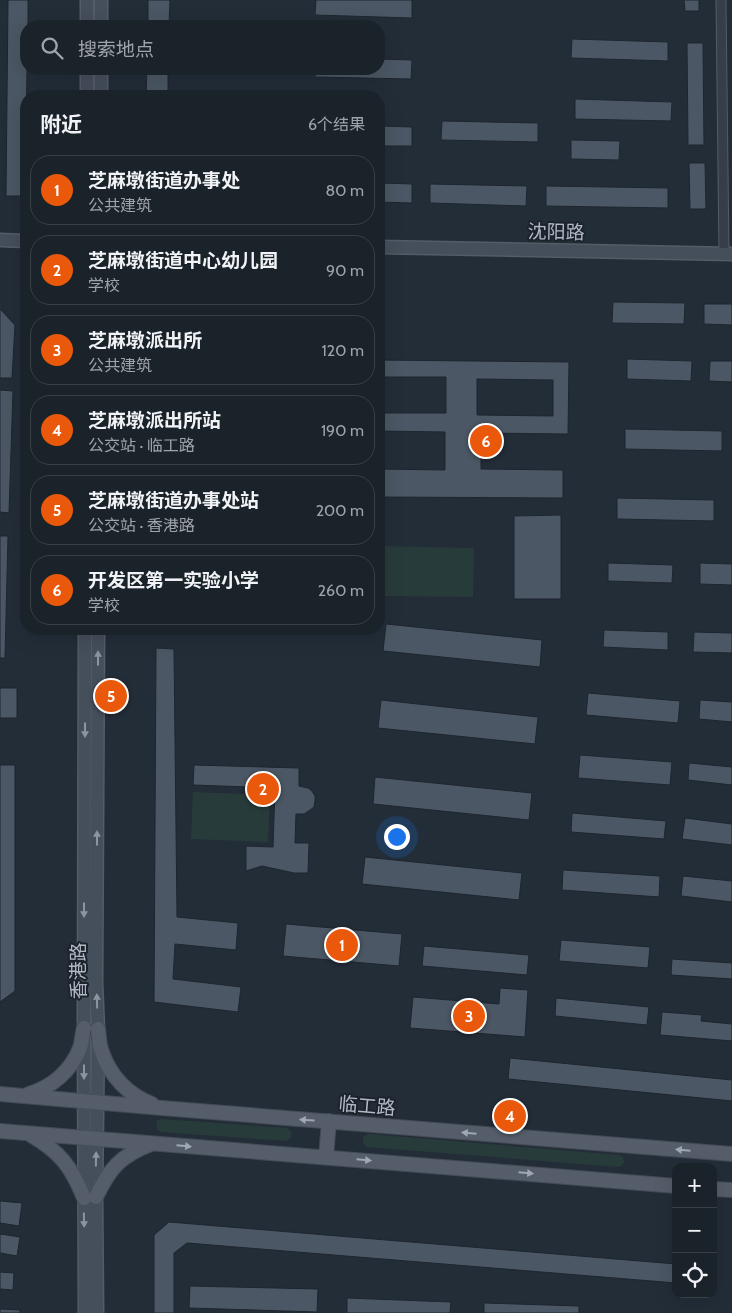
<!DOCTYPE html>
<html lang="zh">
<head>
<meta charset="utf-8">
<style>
  :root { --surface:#1a222a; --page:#272f36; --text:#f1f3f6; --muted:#9fa4a8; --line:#383f47; --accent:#ea580c }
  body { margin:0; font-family:Cabin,"Noto Sans SC",sans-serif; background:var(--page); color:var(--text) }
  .controls { position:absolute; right:15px; bottom:15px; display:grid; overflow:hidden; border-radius:10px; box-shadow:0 5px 20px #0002 }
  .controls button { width:45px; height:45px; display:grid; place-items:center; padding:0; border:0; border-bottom:1px solid var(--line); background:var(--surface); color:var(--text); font:25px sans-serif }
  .you { position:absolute; left:396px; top:836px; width:18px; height:18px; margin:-12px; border:4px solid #fff; border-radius:50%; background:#1a73e8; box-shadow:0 0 0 8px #1a73e833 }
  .badge { display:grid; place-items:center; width:32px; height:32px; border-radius:50%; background:var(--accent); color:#fff; font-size:16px; font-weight:700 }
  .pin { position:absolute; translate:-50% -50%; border:2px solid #fff; box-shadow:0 1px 5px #0006 }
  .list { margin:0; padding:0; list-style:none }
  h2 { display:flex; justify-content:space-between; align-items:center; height:65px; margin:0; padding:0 20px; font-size:21px }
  h2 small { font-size:16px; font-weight:400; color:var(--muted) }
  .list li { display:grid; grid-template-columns:32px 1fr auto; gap:15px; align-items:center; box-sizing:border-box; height:70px; margin:0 10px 10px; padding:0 10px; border:1px solid var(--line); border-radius:20px }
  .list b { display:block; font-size:19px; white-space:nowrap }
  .list p { margin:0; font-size:16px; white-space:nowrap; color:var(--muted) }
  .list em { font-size:16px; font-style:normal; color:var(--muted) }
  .icon { flex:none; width:28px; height:28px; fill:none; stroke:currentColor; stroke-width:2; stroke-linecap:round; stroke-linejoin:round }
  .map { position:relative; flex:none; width:732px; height:1313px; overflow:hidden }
  .search { position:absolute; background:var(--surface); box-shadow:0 5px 20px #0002; left:20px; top:20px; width:365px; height:55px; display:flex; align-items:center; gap:12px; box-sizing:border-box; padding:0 18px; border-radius:20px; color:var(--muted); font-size:19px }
  .panel { position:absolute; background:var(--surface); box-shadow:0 5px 20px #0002; left:20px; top:90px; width:365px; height:545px; border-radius:20px }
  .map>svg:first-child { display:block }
  .green { fill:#283b3b }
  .building { fill:#4b5764; stroke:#1e252f; fill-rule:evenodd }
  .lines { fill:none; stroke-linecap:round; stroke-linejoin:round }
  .street-casing { stroke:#545c66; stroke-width:11 }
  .secondary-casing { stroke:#545c66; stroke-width:15 }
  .primary-casing { stroke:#434a55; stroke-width:16 }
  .street { stroke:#363e49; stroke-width:9 }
  .secondary { stroke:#454e5b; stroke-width:12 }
  .primary { stroke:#545d69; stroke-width:14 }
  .oneway { fill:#8b94a0 }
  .oneway2 { fill:#9ea7b3 }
  .labels { text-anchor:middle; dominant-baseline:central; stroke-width:4; stroke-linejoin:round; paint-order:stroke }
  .street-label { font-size:19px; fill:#b1b9c5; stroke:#1c232d }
</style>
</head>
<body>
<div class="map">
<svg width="732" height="1313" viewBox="0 0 732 1313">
  <rect width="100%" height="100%" fill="#232d38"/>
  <path class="green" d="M 379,546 L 474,548 L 473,597 L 379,596 Z
    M 193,792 L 270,795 L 268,842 L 191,839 Z
    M 161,1119 L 287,1128 L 291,1131 C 292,1136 291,1139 286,1141 L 160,1132 C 156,1128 156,1126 157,1121 Z
    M 368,1134 L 620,1155 L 623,1157 L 624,1162 L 622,1166 L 619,1167 L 367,1147 C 362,1144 362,1141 364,1136 Z"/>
  <path class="building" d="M 8,0 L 28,0 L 28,26 L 26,26 L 27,69 L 25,196 L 6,196 Z
    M 148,0 L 170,0 L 169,26 L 148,26 Z
    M 316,0 L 412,0 L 412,18 L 315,15 Z
    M 684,0 L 699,0 L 699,11 L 685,11 Z
    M 572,39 L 668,42 L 668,61 L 571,58 Z
    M 687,43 L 703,43 L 704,145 L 688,145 Z
    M 379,59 L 412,60 L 411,79 L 315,77 L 315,69 L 379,69 Z
    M 147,69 L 168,69 L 168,96 L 146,96 Z
    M 190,93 L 287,96 L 190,96 Z
    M 575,99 L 672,102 L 671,121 L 575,119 Z
    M 442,121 L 538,123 L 538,142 L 441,140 Z
    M 379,126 L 412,127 L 412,146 L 379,146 Z
    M 571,140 L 620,141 L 619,160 L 571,159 Z
    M 689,163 L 705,163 L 706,209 L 690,209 Z
    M 379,183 L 412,184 L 412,203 L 379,202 Z
    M 430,184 L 527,186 L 526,206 L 430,203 Z
    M 546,186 L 668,188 L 668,208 L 546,206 Z
    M 613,302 L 685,303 L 684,324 L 612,323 Z
    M 704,304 L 732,304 L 732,325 L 704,324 Z
    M 0,309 L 15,325 L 12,378 L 0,378 Z
    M 627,359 L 692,361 L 691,381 L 627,379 Z
    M 379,360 L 569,362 L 568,434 L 481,433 L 481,469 L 563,470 L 563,498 L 379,497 L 379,469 L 445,470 L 445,432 L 379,431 L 379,413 L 446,413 L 446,377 L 379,377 ZM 477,379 L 553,380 L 553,416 L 477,415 Z
    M 710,361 L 732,361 L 732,382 L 709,381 Z
    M 0,390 L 13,391 L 9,513 L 0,512 Z
    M 625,429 L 722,431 L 722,451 L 625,449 Z
    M 617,498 L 714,500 L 714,521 L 617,519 Z
    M 561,515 L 561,599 L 514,599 L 514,516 Z
    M 0,536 L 8,536 L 5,658 L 0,658 Z
    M 608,563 L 673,565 L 672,583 L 608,581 Z
    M 700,563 L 732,564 L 732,585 L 700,584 Z
    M 386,624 L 542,640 L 540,667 L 383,651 Z
    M 604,630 L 668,632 L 668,650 L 603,647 Z
    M 694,632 L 732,633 L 732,653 L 693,652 Z
    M 156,648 L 174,649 L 177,917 L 238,923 L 236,950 L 175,944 L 173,979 L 241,987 L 238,1012 L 154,1002 Z
    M 0,688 L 17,688 L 17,718 L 0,718 Z
    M 588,693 L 680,701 L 678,723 L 586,715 Z
    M 381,700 L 538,717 L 535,744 L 378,728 Z
    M 700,700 L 732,702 L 732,722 L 699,719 Z
    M 580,755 L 672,762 L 670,785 L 578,778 Z
    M 689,763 L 732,767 L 732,785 L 688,780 Z
    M 0,765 L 15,765 L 15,991 L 0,1002 Z
    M 194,765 L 299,768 L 299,786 L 308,788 L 312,791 L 315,796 L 315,801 L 314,807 L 310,810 L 304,814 L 296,814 L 295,843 L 309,843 L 308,873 L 294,873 L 262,866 L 246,871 L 246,846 L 273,847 L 275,788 L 193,785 Z
    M 375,777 L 532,793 L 529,820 L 373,804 Z
    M 572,813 L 666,821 L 664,839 L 571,832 Z
    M 685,818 L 732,824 L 732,845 L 682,839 Z
    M 365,857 L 522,873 L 519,900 L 362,884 Z
    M 563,870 L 660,876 L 659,897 L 562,890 Z
    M 683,876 L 732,881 L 732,902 L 681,896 Z
    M 286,924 L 402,934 L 399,966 L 283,956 Z
    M 561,940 L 650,947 L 648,968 L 559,961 Z
    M 424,946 L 529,955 L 527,975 L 422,966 Z
    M 672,959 L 732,963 L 732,979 L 671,975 Z
    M 500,988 L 528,990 L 525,1037 L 410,1028 L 413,997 L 499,1004 Z
    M 556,998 L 649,1007 L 647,1025 L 555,1016 Z
    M 662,1012 L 702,1015 L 701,1021 L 732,1024 L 732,1041 L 660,1035 Z
    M 510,1058 L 732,1080 L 732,1101 L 508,1079 Z
    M 0,1201 L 22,1203 L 19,1226 L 0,1223 Z
    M 169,1222 L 676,1264 L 676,1283 L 187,1243 L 174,1253 L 174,1313 L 154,1313 L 154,1235 Z
    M 0,1234 L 20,1237 L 17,1256 L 0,1253 Z
    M 0,1272 L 14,1273 L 13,1290 L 0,1289 Z
    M 190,1286 L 318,1289 L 317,1312 L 189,1308 Z
    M 347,1298 L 451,1302 L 450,1313 L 347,1313 Z
    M 484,1303 L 579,1306 L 579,1313 L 484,1313 Z
    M 0,1309 L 20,1310 L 20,1313 L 0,1313 Z"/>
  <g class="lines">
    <g class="street-casing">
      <path id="street" d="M 721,0 L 724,254"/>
    </g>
    <g class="secondary-casing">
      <path id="secondary" d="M 87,26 L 87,0
        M 101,26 L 101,0
        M 87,96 L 87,69
        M 101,96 L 101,69
        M 0,240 L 26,241
        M 379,247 L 732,254
        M 85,1313 L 84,1028 L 85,629
        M 97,1313 L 96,1197 L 98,1029 L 96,982 L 98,629"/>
    </g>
    <g class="primary-casing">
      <path id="primary" d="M 98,1029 C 99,1036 99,1045 102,1052 C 110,1076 128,1095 152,1104
        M 0,1094 L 162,1108 L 732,1154
        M 29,1094 C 52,1087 71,1071 80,1048 C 82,1042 82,1034 84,1028
        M 0,1131 L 676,1186
        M 31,1135 C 60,1152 71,1166 84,1198
        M 326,1157 L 329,1121
        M 713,1189 L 732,1190
        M 96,1197 C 110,1168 120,1156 151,1144"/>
    </g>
    <use href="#street" class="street"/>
    <use href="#secondary" class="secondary"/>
    <use href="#primary" class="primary"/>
  </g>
  <defs><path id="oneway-solid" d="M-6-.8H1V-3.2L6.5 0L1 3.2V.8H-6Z" transform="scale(1.25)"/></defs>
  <g class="oneway">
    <use href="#oneway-solid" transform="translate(98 658) rotate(-90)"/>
    <use href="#oneway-solid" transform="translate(85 730) rotate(90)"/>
    <use href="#oneway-solid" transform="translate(97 838) rotate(-90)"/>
    <use href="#oneway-solid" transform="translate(84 910) rotate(90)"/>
    <use href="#oneway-solid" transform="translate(97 1001) rotate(-91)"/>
    <use href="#oneway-solid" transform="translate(84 1072) rotate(90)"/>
    <use href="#oneway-solid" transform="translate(96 1159) rotate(-89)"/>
    <use href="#oneway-solid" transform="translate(84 1220) rotate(89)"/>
  </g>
  <g class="oneway2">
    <use href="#oneway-solid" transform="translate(307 1120) rotate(-176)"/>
    <use href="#oneway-solid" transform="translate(469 1133) rotate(-175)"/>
    <use href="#oneway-solid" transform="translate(184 1146) rotate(5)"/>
    <use href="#oneway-solid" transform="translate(683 1150) rotate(-175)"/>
    <use href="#oneway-solid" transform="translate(364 1160) rotate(5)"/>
    <use href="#oneway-solid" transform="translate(526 1173) rotate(5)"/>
  </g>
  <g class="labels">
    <g class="street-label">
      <text transform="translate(556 232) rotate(1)">沈阳路</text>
      <text transform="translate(78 971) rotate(-90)">香港路</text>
      <text transform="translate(367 1106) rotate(5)">临工路</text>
    </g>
  </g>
</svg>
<div class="controls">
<button>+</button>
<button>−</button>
<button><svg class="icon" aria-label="locate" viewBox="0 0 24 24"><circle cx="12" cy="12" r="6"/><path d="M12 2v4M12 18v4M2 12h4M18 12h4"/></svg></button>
</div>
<div class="you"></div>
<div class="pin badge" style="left:342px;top:945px">1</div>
<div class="pin badge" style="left:263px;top:789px">2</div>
<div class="pin badge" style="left:469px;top:1016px">3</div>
<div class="pin badge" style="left:510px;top:1116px">4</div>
<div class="pin badge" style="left:111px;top:696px">5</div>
<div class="pin badge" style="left:486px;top:441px">6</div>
<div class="search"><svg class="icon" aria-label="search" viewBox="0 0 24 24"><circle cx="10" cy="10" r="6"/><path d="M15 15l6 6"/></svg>搜索地点</div>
<section class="panel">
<h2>附近<small>6个结果</small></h2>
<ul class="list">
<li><span class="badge">1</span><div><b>芝麻墩街道办事处</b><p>公共建筑</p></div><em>80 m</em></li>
<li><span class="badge">2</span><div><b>芝麻墩街道中心幼儿园</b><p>学校</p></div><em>90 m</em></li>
<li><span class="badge">3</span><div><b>芝麻墩派出所</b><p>公共建筑</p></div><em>120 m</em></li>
<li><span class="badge">4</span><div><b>芝麻墩派出所站</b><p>公交站 · 临工路</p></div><em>190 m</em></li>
<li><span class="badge">5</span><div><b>芝麻墩街道办事处站</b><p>公交站 · 香港路</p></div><em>200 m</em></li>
<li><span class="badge">6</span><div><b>开发区第一实验小学</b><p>学校</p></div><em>260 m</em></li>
</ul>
</section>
</div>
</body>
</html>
